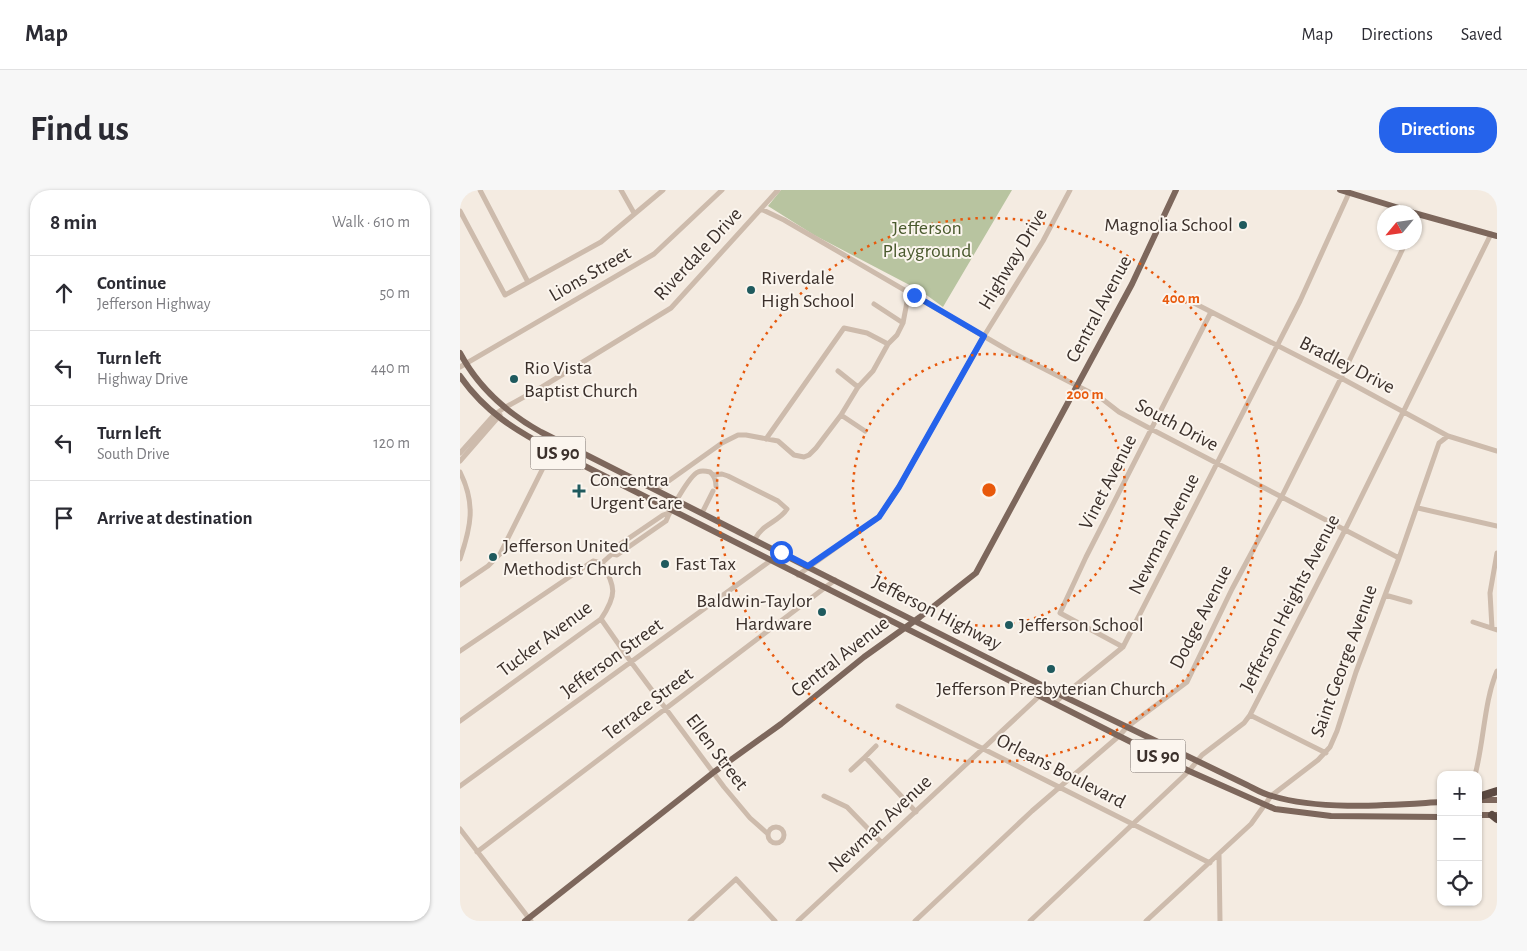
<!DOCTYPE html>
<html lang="en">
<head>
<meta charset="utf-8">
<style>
  :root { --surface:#fff; --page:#f7f7f7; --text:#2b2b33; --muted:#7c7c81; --line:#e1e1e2; --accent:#2563eb }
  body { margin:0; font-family:"Alegreya Sans",sans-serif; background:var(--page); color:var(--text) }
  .controls { position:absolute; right:15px; bottom:15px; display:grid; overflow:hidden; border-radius:10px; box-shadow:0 1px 4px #0004 }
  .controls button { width:45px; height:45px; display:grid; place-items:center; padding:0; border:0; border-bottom:1px solid var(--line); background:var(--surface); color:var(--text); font:25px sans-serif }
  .compass { position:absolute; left:917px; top:15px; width:45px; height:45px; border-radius:50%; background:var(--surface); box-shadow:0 1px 4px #0004; rotate:241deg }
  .stop { position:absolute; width:15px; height:15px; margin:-11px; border:4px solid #2563eb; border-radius:50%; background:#fff }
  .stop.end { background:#2563eb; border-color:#fff; box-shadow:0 1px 5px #0008 }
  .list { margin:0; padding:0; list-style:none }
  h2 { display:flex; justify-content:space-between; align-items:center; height:65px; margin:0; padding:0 20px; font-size:21px }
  h2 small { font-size:16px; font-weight:400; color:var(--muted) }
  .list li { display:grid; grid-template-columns:32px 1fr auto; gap:15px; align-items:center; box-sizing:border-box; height:75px; padding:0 20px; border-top:1px solid var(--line) }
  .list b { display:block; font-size:19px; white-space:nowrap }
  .list p { margin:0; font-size:16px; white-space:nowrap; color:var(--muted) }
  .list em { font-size:16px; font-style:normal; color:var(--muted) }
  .icon { flex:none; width:28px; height:28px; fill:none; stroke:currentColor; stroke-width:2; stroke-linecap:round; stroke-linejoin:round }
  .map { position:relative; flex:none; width:1037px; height:731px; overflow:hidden; border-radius:20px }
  header { display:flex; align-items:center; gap:30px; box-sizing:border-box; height:70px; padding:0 25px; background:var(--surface); border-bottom:1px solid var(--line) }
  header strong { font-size:24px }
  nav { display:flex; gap:28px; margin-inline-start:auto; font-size:18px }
  .intro { display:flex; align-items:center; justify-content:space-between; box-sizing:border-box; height:120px; padding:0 30px }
  h1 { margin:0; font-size:35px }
  .button { padding:12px 22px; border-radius:20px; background:var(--accent); color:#fff; font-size:18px; font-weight:700 }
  main { display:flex; gap:30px; padding:0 30px }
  aside { flex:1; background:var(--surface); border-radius:20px; box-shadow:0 1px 4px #0004 }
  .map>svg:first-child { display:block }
  .green { fill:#b8c4a0 }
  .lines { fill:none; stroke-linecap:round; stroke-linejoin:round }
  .minor { stroke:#cdbbac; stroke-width:5 }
  .major { stroke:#7d675c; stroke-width:6 }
  .highway { stroke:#5c4a42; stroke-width:8 }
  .route { stroke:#2563eb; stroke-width:6 }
  .ring { fill:none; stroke:#e8590c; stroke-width:2.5; stroke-dasharray:2.5 5 }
  .poi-dot { fill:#1f5a5e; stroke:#fbf5ee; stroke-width:2 }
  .labels { text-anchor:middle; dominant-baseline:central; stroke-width:4; stroke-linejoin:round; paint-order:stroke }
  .shield { fill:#fbf5ee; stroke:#756b66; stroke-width:1 }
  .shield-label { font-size:19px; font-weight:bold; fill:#3b302b }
  .poi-label { font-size:20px; fill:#3b302b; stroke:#fbf5ee; text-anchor:start }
  .park-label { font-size:20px; fill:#4a5a2e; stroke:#fbf5ee }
  .street-label { font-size:20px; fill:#3b302b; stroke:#fbf5ee }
  .centre { fill:#e8590c; stroke:#fbf5ee; stroke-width:2.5 }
  .ring-label { font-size:15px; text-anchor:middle; font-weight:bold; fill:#e8590c; stroke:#fbf5ee; stroke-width:4; stroke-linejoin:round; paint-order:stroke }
</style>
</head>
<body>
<header>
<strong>Map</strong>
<nav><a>Map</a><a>Directions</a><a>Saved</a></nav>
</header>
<div class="intro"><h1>Find us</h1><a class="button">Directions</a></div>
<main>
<aside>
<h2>8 min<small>Walk · 610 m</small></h2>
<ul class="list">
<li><svg class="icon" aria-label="ahead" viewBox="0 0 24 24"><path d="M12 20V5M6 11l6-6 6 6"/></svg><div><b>Continue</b><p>Jefferson Highway</p></div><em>50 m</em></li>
<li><svg class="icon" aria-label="left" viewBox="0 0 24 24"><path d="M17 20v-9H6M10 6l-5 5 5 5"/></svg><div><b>Turn left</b><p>Highway Drive</p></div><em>440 m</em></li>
<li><svg class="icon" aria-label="left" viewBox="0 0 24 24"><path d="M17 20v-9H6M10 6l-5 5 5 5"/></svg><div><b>Turn left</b><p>South Drive</p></div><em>120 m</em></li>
<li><svg class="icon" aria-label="arrive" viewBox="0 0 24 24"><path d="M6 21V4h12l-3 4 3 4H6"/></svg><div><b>Arrive at destination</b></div></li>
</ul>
</aside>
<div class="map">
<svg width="1037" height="731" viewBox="0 0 1037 731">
  <rect width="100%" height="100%" fill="#f4ebe1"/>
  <path class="green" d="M 321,0 L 552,0 L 483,117 L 461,101 L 354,45 L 308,16 Z"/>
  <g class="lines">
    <path class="minor" d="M 20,0 L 68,92
      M 161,0 L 174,23
      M 301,19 L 324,30 L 551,162 L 641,208 L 659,222 L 691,239 L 939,368
      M 0,21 L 45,105 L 141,52 L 203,0
      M 954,33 L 958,25
      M 726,109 L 881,188 L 988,246 L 1037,261
      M 414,114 L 443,133
      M 0,177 L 194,64 L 262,0
      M 378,181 L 398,197
      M 405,241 L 381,225 L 398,197 L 413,181 L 428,154 L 437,145 L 443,133 L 447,112 L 452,104
      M 306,249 L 384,138 L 407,143 L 428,154
      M 0,263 L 34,225 L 44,218 L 82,197 L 211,118 L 318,0
      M 0,271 L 40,225
      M 0,282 C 16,314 11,337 0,369
      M 253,285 L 262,284 L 268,286 L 318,311 L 327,319 C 319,332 302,334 295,349
      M 196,300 L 262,253 L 278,245 L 286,245 L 318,251 L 334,265 L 344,267 L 349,265 L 356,258 L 381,225
      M 958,318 L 1037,336
      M 209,323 L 203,325 L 153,359 L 152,364 L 157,365 L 206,331 C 210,321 229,286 238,282 C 242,280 246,281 250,282 C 255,286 256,290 256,296
      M 242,323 L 253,301
      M 338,385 L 419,327 L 439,297 L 524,146 L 583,51 L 610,0
      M 0,395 L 28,376 L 40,364 L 97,250
      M 925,405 L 950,412
      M 141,429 L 171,472 L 264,597 L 290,628 L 308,644
      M 1013,432 L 1037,440
      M 1032,438 L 1030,403 L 1037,363
      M 663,457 L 600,423 L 626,367 L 751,122
      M 0,461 L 133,371 L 142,373 L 152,364
      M 594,513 L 663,457 L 840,111 L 889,3
      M 438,516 L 750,673
      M 790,525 L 866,563
      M 0,531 L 141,429 C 157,405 156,397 142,373
      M 405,567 L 416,556
      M 391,580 L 405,567 L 456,622
      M 1015,585 C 1024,552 1024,511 1037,481
      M 0,596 L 321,363
      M 364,606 L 387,617 L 421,652
      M308 645a8 8 0 1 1 16 0a8 8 0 1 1-16 0Z
      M 0,639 L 71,731
      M 17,662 L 375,390
      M 759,664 L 760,731
      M 230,731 L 276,689 L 315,731
      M 338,731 L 588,498
      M 455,731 L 572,621 L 659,546 L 667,537 L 727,492 L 772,399 L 822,306 L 881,188 L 946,52
      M 570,731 L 729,581 L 742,565 L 784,533 L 790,525 L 885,340 L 1031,44
      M 686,731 L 791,634 L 811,606 L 858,570 L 870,557 L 877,541 L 896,482 L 939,368 L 979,253 L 988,246"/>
    <path class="major" d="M 880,0 L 952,22
      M 954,23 L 1037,46
      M 0,163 C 18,197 47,223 81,242 L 603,506 L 787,595 C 795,599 803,604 812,606 C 862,621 929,615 981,612
      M 0,186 C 25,222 55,240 93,260 L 659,546 L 729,581 L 815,619 L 871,626 L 981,627
      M 1018,610 L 1037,610
      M 1018,625 L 1037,625
      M 65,731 L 254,582 L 321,534 L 404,467 L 460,427 L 516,383 L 672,94 L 716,0"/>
    <path class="highway" d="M 1018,607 L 1037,601
      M 1032,625 L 1037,629"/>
  </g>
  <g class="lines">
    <path class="route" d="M 321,362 L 348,376 L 419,327 L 439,297 L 524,146 L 454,105"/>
  </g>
  <g class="ring">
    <circle cx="529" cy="300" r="136"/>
    <circle cx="529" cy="300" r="272"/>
  </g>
  <g class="poi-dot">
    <circle cx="783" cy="35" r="5"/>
    <circle cx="291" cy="100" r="5"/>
    <circle cx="54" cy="189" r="5"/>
    <path d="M116.5 293.5h5v5h5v5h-5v5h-5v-5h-5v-5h5z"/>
    <circle cx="33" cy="367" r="5"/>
    <circle cx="205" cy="374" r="5"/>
    <circle cx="362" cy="422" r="5"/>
    <circle cx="549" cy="435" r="5"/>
    <circle cx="591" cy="479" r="5"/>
  </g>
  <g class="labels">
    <g class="shield">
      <rect x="70.5" y="246.5" width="55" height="33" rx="4"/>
      <rect x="670.5" y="549.5" width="55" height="33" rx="4"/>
    </g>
    <g class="shield-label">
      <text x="98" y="263">US 90</text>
      <text x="698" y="566">US 90</text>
    </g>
    <g class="poi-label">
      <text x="773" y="35" text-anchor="end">Magnolia School</text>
      <text x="301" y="88">Riverdale<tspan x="301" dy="23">High School</tspan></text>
      <text x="64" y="178">Rio Vista<tspan x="64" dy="23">Baptist Church</tspan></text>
      <text x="130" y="290">Concentra<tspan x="130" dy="23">Urgent Care</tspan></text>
      <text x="43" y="356">Jefferson United<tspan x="43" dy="23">Methodist Church</tspan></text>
      <text x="215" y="374">Fast Tax</text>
      <text x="352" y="411" text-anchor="end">Baldwin-Taylor<tspan x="352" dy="23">Hardware</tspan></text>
      <text x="559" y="435">Jefferson School</text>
      <text x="591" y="499" text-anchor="middle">Jefferson Presbyterian Church</text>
    </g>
    <g class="park-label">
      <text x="467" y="38">Jefferson<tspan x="467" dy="23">Playground</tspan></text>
    </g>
    <g class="street-label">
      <text transform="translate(238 64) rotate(-47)">Riverdale Drive</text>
      <text transform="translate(553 69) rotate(-59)">Highway Drive</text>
      <text transform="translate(130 84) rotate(-30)">Lions Street</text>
      <text transform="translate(639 119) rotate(-62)">Central Avenue</text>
      <text transform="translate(887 175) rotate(27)">Bradley Drive</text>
      <text transform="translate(717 235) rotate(28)">South Drive</text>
      <text transform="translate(648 292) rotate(-63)">Vinet Avenue</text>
      <text transform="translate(704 344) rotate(-63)">Newman Avenue</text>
      <text transform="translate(830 413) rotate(-63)">Jefferson Heights Avenue</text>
      <text transform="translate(477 423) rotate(27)">Jefferson Highway</text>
      <text transform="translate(741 427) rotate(-63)">Dodge Avenue</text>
      <text transform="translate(85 449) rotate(-37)">Tucker Avenue</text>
      <text transform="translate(380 467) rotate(-38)">Central Avenue</text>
      <text transform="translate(152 468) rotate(-36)">Jefferson Street</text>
      <text transform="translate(884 471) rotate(-70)">Saint George Avenue</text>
      <text transform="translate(188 514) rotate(-37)">Terrace Street</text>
      <text transform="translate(257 562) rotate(53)">Ellen Street</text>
      <text transform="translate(601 581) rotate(27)">Orleans Boulevard</text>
      <text transform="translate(420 634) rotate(-43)">Newman Avenue</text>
    </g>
  </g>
  <circle cx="529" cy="300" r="8" class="centre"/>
  <g class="ring-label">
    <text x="721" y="113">400 m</text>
    <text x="625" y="209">200 m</text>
  </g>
</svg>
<div class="controls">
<button>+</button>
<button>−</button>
<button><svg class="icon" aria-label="locate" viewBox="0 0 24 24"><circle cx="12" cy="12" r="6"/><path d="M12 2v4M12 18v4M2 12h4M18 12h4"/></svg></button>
</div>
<svg class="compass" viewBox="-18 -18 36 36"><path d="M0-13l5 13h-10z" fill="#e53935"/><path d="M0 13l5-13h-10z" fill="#7c7c81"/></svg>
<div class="stop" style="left:321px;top:362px"></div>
<div class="stop end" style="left:454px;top:105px"></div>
</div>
</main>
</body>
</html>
